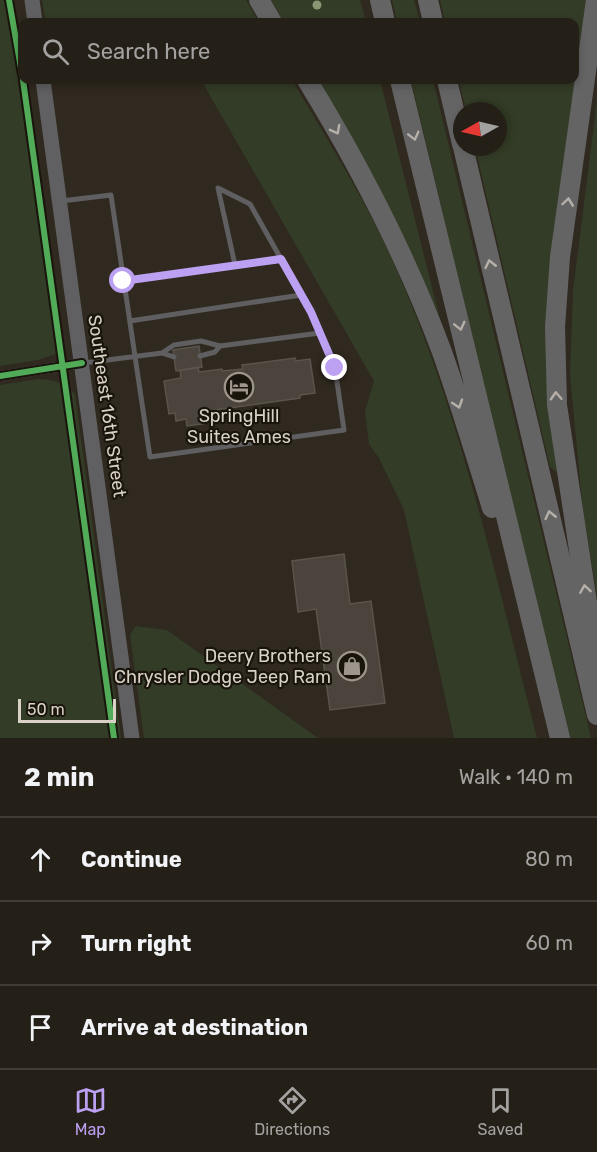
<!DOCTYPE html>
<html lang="en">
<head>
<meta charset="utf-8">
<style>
  :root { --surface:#241f17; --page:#302c24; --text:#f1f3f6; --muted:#a3a2a1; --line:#413d36; --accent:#bca0f2 }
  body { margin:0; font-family:Rubik,sans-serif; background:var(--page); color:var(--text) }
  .compass { position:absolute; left:453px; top:102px; width:54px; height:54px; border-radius:50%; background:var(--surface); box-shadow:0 3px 9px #0003; rotate:262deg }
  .scale { position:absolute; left:18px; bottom:15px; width:98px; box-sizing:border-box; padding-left:6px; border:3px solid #d9d1c6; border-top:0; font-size:16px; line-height:21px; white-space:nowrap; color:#d9d1c6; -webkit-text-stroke:4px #19140c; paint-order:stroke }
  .stop { position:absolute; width:18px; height:18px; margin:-14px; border:4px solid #bca0f2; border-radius:50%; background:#fff }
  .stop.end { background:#bca0f2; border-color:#fff; box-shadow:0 2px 6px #0008 }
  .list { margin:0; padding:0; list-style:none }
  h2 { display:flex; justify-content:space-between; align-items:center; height:78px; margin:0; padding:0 24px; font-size:26px }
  h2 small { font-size:20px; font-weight:400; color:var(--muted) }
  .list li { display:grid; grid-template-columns:39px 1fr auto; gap:18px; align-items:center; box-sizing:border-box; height:84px; padding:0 24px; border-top:2px solid var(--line) }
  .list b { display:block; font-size:22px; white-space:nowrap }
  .list em { font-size:20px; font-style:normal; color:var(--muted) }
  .icon { flex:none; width:33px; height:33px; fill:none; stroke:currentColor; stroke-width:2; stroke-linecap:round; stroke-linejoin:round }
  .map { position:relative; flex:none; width:597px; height:738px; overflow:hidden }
  .search { position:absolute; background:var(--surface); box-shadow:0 3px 9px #0003; left:18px; right:18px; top:18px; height:66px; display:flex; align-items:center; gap:15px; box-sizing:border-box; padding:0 21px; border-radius:12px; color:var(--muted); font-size:22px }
  .sheet { height:330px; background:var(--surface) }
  nav { display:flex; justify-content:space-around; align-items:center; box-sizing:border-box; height:84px; border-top:2px solid var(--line); background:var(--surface); font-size:16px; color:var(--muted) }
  nav a { display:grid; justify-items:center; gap:3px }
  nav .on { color:var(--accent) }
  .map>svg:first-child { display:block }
  .green { fill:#333c26 }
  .building { fill:#4a443c; stroke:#5a544d; stroke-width:1.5 }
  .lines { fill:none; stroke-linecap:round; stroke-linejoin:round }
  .lane { stroke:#5f5f61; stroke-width:5 }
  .street { stroke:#5f5f61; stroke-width:10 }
  .secondary { stroke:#606062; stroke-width:15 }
  .highway { stroke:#656465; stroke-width:20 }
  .cycleway-casing { stroke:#19140c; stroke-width:10 }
  .cycleway { stroke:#51ab58; stroke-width:6 }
  .tree { fill:#899573 }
  .oneway { stroke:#b6b0a9 }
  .route { stroke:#bca0f2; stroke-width:8 }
  .labels { text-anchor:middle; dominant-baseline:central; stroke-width:4.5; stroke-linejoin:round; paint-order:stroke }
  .street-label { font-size:18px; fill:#d9d1c6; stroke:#19140c }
  .poi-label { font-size:18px; fill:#d9d1c6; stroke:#19140c }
</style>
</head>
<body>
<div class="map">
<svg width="597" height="738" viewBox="0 0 597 738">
  <rect width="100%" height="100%" fill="#30291f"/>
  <path class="green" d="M 0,0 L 6,0 L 58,353 L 38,360 L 0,366 Z
    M 42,0 L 246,0 L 259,22 L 46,22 Z
    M 271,0 L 360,0 L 366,22 L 284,22 Z
    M 392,0 L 414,0 L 420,22 L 397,22 Z
    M 440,0 L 587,0 L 559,197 L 557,473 L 550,467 L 475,147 L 498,147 L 498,111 L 466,111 L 459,80 L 574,80 L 574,22 L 445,22 Z
    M 201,80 L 292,80 C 330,144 370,207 399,275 C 463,423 497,583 537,738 L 454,738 L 404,510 L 379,458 L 369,444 L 365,411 L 374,381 Z
    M 318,80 L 380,80 L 441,323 L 395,221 Z
    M 411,80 L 433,80 L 591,738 L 568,738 Z
    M 597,100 L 597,595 L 583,512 L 570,375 L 573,291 Z
    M 38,379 C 54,380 64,382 75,394 L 121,738 L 0,738 L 0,385 Z
    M 136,626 L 167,630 L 318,738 L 144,738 L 130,635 Z"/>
  <path class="building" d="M 199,346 L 202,367 L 176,371 L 173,350 Z
    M 295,358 L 296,361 L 310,359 L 315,393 L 300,395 L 300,398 L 215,410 L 216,414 L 222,413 L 223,421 L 187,426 L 186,419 L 176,421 L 175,413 L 169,414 L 164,381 L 181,378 L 180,370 L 198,367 L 199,372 L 222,369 L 222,371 L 243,369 L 242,365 Z
    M 344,554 L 350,604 L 371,601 L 385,703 L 330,710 L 316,609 L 298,612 L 292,561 Z"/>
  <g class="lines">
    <path class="lane" d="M 218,188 L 235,265
      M 61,201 L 111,195 L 150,457 L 344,430 L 335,368 L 311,312 L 250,204 L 218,188
      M 123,281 L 281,259
      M 130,321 L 301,295
      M 162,353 L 174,357
      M 200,356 L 215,352 L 220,346
      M 84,363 L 162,353 L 174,345 L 201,341 L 220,346 L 320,333"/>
    <path class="street" d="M 0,376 L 82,363"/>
    <path class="secondary" d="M 32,0 L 35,22
      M 43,80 L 132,738"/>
    <path class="highway" d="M 259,0 L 272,22
      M 380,0 L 385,22
      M 428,0 L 433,22
      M 596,0 L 560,257 L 555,327 L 557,405 L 597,668
      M 307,80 C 359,165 407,258 442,352 C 460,403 476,456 492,508
      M 400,80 L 560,738
      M 447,80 L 462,144
      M 463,147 L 597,715"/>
    <g class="cycleway-casing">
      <path id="cycleway" d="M 9,0 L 22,74
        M 23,80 L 114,738
        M 0,376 L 82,363"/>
    </g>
    <use href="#cycleway" class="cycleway"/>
  </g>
  <circle class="tree" cx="317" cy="5" r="4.5"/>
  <defs><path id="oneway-chevron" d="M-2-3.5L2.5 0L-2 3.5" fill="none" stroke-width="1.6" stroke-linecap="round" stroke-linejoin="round" transform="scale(1.5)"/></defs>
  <g class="oneway">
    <use href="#oneway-chevron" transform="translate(336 130) rotate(62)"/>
    <use href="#oneway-chevron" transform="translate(414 136) rotate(76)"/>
    <use href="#oneway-chevron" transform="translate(568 202) rotate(-82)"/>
    <use href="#oneway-chevron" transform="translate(490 264) rotate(-103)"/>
    <use href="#oneway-chevron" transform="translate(460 326) rotate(76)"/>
    <use href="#oneway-chevron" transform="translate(556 396) rotate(-93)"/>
    <use href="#oneway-chevron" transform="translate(458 404) rotate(72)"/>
    <use href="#oneway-chevron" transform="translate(550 515) rotate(-103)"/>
    <use href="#oneway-chevron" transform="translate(585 589) rotate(-99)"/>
  </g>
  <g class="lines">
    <path class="route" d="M 123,281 L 281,259 L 311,312 L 335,368"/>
  </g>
  <defs>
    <g id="hotel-ring" transform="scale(1.5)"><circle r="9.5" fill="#19140c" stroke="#9e968c" stroke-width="1.5"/><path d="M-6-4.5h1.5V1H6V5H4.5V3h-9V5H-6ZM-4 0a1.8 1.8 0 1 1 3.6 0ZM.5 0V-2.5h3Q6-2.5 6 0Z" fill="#9e968c"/></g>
    <g id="shop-ring" transform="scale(1.5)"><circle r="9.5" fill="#19140c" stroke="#9e968c" stroke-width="1.5"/><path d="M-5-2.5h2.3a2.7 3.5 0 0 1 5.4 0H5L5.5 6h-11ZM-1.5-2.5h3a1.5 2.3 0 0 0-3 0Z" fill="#9e968c"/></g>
  </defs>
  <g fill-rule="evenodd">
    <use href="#hotel-ring" x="239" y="387"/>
    <use href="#shop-ring" x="352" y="666"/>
  </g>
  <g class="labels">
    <g class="street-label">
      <text transform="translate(107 406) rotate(82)">Southeast 16th Street</text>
    </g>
    <g class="poi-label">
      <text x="239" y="416">SpringHill<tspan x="239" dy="21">Suites Ames</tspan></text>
      <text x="331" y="656" text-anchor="end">Deery Brothers<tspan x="331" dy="21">Chrysler Dodge Jeep Ram</tspan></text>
    </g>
  </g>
</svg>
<svg class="compass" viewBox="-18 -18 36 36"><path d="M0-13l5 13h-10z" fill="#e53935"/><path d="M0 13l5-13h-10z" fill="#a3a2a1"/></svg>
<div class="scale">50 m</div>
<div class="stop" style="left:123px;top:281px"></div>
<div class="stop end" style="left:335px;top:368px"></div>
<div class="search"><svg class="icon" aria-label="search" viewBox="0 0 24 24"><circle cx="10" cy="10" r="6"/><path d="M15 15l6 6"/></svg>Search here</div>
</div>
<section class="sheet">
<h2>2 min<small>Walk · 140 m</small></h2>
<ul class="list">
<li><svg class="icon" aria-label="ahead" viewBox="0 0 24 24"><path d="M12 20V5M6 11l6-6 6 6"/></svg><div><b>Continue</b></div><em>80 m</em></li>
<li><svg class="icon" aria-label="right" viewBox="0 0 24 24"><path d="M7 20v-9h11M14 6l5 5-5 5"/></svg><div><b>Turn right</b></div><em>60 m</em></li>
<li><svg class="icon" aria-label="arrive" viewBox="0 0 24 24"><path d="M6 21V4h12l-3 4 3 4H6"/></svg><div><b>Arrive at destination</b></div></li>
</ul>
</section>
<nav>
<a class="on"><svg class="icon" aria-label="map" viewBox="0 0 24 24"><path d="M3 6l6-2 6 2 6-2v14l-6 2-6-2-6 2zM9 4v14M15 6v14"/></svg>Map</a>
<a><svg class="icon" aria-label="directions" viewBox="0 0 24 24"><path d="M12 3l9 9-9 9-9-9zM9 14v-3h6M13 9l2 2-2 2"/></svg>Directions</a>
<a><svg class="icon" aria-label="saved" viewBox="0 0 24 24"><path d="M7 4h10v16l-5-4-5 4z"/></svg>Saved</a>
</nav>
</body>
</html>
